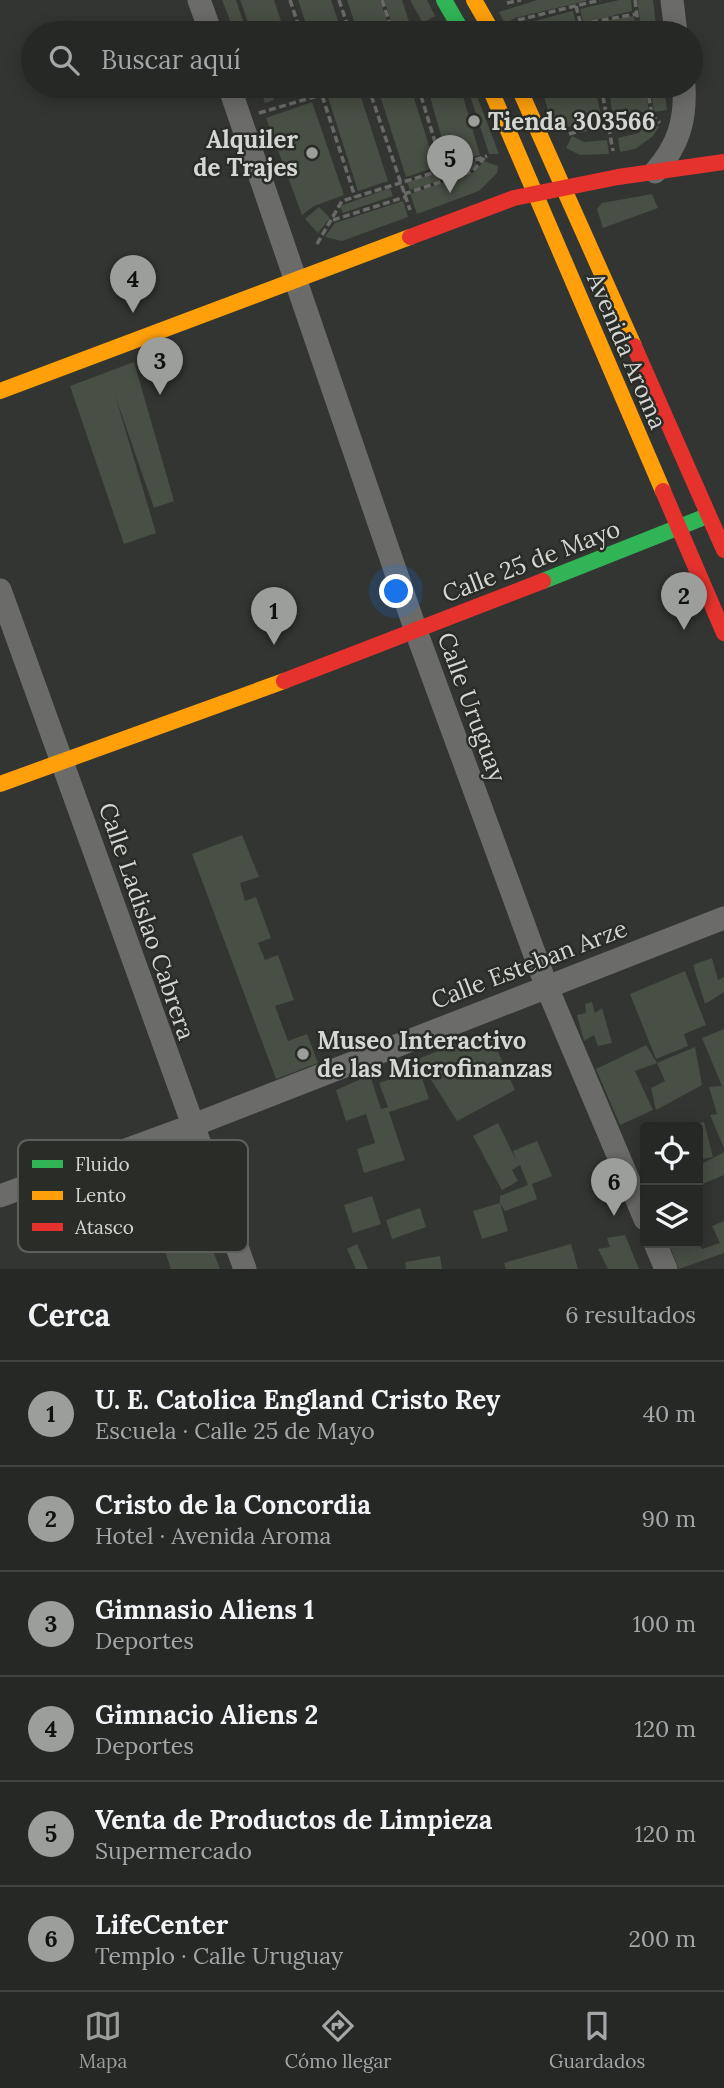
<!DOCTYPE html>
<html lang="es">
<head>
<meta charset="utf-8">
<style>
  :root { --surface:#262826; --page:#2e302e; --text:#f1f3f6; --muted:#a4a6a7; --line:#424443; --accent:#9c9e9b }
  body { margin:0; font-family:Lora,serif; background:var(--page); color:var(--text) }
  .controls { position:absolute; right:21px; bottom:21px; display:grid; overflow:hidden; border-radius:7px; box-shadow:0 4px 18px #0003 }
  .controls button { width:63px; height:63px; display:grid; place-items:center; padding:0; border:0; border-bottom:2px solid var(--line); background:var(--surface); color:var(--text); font:35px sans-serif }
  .you { position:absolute; left:397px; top:592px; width:24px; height:24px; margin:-18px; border:5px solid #fff; border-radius:50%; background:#1a73e8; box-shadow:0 0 0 10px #1a73e833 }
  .badge { display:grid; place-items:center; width:46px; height:46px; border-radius:50%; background:var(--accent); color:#111; font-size:23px; font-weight:700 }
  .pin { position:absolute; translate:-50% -58px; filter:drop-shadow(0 2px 4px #0008) }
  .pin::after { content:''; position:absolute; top:37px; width:24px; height:21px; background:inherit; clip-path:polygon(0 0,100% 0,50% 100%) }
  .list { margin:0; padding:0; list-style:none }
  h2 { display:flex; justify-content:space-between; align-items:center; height:91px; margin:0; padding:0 28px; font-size:30px }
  h2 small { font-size:23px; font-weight:400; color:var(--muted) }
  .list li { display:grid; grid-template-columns:46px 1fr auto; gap:21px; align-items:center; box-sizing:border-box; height:105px; padding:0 28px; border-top:2px solid var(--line) }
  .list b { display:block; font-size:26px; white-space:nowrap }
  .list p { margin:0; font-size:23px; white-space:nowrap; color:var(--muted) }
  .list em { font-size:23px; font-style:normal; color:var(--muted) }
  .icon { flex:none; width:38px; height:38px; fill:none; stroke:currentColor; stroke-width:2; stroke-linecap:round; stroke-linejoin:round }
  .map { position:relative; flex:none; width:724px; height:1269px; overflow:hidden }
  .search { position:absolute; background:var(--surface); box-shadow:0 4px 18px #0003; left:21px; right:21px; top:21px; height:77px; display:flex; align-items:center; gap:18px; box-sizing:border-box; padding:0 24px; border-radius:38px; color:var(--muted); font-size:26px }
  .sheet { height:721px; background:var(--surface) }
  nav { display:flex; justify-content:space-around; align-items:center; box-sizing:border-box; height:98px; border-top:2px solid var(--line); background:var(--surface); font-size:19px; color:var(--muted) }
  nav a { display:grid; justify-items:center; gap:4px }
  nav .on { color:var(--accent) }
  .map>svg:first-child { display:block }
  .building { fill:#484f44 }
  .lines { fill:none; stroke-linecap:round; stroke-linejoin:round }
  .path { stroke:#696a68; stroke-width:3.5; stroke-dasharray:7 3.5; stroke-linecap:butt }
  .street { stroke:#6b6c6a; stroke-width:23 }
  .fast { stroke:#30b455; stroke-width:16 }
  .slow { stroke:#ff9f0a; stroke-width:16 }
  .jam { stroke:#e5322d; stroke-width:16 }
  .poi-dot { fill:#9c9e9b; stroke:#292c27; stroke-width:2.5 }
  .labels { text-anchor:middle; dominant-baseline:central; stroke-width:5; stroke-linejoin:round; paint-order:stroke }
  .poi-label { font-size:24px; font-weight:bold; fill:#d4d6d3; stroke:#292c27; text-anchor:start }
  .street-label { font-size:24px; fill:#d4d6d3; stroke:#292c27 }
  .key { fill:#292c27; stroke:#5c5f5b; stroke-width:2 }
  .key-label { font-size:19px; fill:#d4d6d3 }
</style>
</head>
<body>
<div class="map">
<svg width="724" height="1269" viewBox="0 0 724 1269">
  <rect width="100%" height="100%" fill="#333532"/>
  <path class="building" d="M 222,0 L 236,0 L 247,33 L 235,33 Z
    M 240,0 L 274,0 L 285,33 L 252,33 Z
    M 298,0 L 331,0 L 342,33 L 309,33 Z
    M 347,0 L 380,0 L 391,33 L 358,33 Z
    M 384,0 L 402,0 L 411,28 L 395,33 Z
    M 410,0 L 427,0 L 435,16 L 423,23 Z
    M 537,0 L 586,0 L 586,1 L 515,18 L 505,24 L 499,12 Z
    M 619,0 L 631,0 L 632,11 L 583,23 L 580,9 Z
    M 637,0 L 653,0 L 657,33 L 642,33 Z
    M 573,11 L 576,23 L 542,33 L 526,33 L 523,24 Z
    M 634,16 L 636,33 L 599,33 L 598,22 Z
    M 518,23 L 522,30 L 511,33 L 508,29 Z
    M 578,25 L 580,33 L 551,33 L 551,32 Z
    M 259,86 L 269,86 L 274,100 L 265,103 Z
    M 377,86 L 410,86 L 436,167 L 406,177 Z
    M 427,86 L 460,86 L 480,155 L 449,164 Z
    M 467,86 L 473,86 L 499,154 L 489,154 Z
    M 541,86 L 594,86 L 602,118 L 554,131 Z
    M 608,86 L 645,86 L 649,111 L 613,116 Z
    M 650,86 L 664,86 L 667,110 L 654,112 Z
    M 358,88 L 388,181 L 358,191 L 328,97 Z
    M 312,102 L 344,195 L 314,206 L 302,215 L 266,118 Z
    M 648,121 L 659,127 L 652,137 L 635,149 L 620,152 L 618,138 L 639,133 Z
    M 572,136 L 584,142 L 607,140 L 609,154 L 580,155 L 566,148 Z
    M 475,161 L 476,165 L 472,170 L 410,190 L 407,182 Z
    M 484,161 L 498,166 L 497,173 L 479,191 L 417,214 L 410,194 L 474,172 Z
    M 390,188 L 393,196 L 343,213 L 340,206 Z
    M 652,194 L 658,208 L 603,228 L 597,209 L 602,203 Z
    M 403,201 L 408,217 L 342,241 L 325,237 L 335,223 Z
    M 319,207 L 330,218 L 318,233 L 305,219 Z
    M 134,362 L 174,501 L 154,508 L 115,395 L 156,533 L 124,544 L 70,386 Z
    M 242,835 L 259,877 L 240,883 L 245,901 L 256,897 L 271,938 L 258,943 L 265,960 L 278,955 L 294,1000 L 275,1006 L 288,1041 L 307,1034 L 318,1063 L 276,1079 L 192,854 Z
    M 712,958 L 718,980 L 724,977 L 724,992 L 705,1004 L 693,965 Z
    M 685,971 L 706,1025 L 684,1034 L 688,1046 L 656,1059 L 630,994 Z
    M 592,1002 L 595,1013 L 602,1008 L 612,1043 L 598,1046 L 594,1035 L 584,1041 L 577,1015 L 586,1013 L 585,1004 Z
    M 724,1029 L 724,1148 L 710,1115 L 717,1114 L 709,1087 L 722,1086 L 702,1038 Z
    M 489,1031 L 515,1090 L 457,1121 L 418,1059 Z
    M 646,1045 L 657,1063 L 635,1071 L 653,1110 L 620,1125 L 596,1069 Z
    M 695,1047 L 702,1085 L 656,1110 L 651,1088 L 665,1081 L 657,1063 Z
    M 419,1069 L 429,1099 L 389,1112 L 405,1160 L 364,1173 L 357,1149 L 375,1143 L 366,1114 L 346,1121 L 336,1090 L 370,1075 L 381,1109 L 388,1107 L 379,1083 Z
    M 704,1122 L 713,1157 L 698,1160 L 698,1127 L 686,1126 Z
    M 498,1123 L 516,1160 L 513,1151 L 537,1141 L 552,1176 L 532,1184 L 537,1199 L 505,1211 L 500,1203 L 508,1231 L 482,1239 L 473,1211 L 500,1203 L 500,1196 L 528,1185 L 520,1165 L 512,1170 L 518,1181 L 502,1190 L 473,1136 Z
    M 175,1151 L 220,1269 L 171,1269 L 135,1165 Z
    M 724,1152 L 724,1175 L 698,1186 L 698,1166 Z
    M 372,1196 L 381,1224 L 353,1233 L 344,1205 Z
    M 420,1208 L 426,1227 L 392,1239 L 386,1220 Z
    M 724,1221 L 724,1253 L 679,1269 L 670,1247 L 678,1243 L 699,1243 L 702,1249 L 720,1243 L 712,1226 Z
    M 625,1235 L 639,1269 L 608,1269 L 598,1249 L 610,1247 L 607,1238 Z
    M 357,1244 L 368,1269 L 356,1269 L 347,1249 Z
    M 571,1244 L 578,1269 L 506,1269 L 504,1263 Z
    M 440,1256 L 442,1269 L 406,1269 L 405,1262 Z"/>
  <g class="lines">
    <path class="path" d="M 290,0 L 301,33
      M 339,0 L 350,33
      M 382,0 L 393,33
      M 635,0 L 639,33
      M 507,3 L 521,0
      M 576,6 L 583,33
      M 518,20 L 600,0
      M 595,22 L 597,33
      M 581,24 L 636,14
      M 421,33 L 431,30
      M 319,86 L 355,197
      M 368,86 L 410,210
      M 418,86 L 443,168
      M 601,86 L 613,151
      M 647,86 L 652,115
      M 259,113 L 351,86
      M 569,134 L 608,123 L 652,115 L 660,123
      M 404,194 L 473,171 L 484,158
      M 333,220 L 405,197
      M 317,244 L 342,201 L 487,156"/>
    <path class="street" d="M 199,0 L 211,33
      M 672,0 L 676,33
      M 229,86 L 416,631 L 546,985 L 645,1219
      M 655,172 C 678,146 686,121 684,86
      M 0,590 L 245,1269
      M 0,1196 L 191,1126 L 724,918
      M 655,1243 L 666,1269"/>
    <path class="fast" d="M 444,0 L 463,33
      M 543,581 L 702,518"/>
    <path class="slow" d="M 474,0 L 493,33
      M 489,86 L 663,491
      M 518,86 L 634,346
      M 0,391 L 410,237
      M 0,784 L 284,681"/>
    <path class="jam" d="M 410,237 L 514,198 L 618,177 L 724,162
      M 634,346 L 724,550
      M 663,491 L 724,633
      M 284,681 L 543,581"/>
  </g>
  <g class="poi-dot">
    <circle cx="474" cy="121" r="7"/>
    <circle cx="312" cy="153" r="7"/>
    <circle cx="303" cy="1054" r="7"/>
  </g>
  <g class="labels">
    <g class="poi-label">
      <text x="488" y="121">Tienda 303566</text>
      <text x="298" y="139" text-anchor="end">Alquiler<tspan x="298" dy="28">de Trajes</tspan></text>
      <text x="317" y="1040">Museo Interactivo<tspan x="317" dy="28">de las Microfinanzas</tspan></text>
    </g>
    <g class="street-label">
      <text transform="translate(627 351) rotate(67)">Avenida Aroma</text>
      <text transform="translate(531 561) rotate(-21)">Calle 25 de Mayo</text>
      <text transform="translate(472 707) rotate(70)">Calle Uruguay</text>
      <text transform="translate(147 921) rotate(71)">Calle Ladislao Cabrera</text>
      <text transform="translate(529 964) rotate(-21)">Calle Esteban Arze</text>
    </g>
  </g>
  <rect x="18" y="1140" width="230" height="112" rx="10" class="key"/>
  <rect x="32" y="1160" width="31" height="8" fill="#30b455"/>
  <rect x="32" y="1191" width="31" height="9" fill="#ff9f0a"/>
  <rect x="32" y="1223" width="31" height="8" fill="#e5322d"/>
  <g class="key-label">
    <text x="75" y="1171">Fluido</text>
    <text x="75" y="1202">Lento</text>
    <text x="75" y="1234">Atasco</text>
  </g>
</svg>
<div class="controls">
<button><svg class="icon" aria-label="locate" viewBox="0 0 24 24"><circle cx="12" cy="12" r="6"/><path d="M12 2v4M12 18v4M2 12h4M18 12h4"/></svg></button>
<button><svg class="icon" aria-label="layers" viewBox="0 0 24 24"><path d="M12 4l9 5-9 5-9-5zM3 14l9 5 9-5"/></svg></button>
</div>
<div class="you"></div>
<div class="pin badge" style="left:274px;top:645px">1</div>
<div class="pin badge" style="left:684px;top:630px">2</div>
<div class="pin badge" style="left:160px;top:395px">3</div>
<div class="pin badge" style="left:133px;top:313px">4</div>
<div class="pin badge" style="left:450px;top:193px">5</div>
<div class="pin badge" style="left:614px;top:1216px">6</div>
<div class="search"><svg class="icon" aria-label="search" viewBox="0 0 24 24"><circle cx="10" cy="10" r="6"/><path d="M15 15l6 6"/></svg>Buscar aquí</div>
</div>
<section class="sheet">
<h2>Cerca<small>6 resultados</small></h2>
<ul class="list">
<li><span class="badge">1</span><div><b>U. E. Catolica England Cristo Rey</b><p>Escuela · Calle 25 de Mayo</p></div><em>40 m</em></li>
<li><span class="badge">2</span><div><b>Cristo de la Concordia</b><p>Hotel · Avenida Aroma</p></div><em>90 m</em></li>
<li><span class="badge">3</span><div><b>Gimnasio Aliens 1</b><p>Deportes</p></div><em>100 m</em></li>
<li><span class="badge">4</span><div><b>Gimnacio Aliens 2</b><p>Deportes</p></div><em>120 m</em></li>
<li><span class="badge">5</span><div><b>Venta de Productos de Limpieza</b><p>Supermercado</p></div><em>120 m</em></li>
<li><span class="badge">6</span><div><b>LifeCenter</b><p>Templo · Calle Uruguay</p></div><em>200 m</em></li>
</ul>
</section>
<nav>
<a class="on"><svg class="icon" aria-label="map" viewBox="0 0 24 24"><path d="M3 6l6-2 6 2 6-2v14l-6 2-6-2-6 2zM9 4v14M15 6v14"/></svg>Mapa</a>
<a><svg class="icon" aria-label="directions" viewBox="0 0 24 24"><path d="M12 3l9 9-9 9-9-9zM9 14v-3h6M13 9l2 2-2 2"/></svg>Cómo llegar</a>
<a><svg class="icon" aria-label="saved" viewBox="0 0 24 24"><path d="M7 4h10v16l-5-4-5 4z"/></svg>Guardados</a>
</nav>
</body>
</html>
